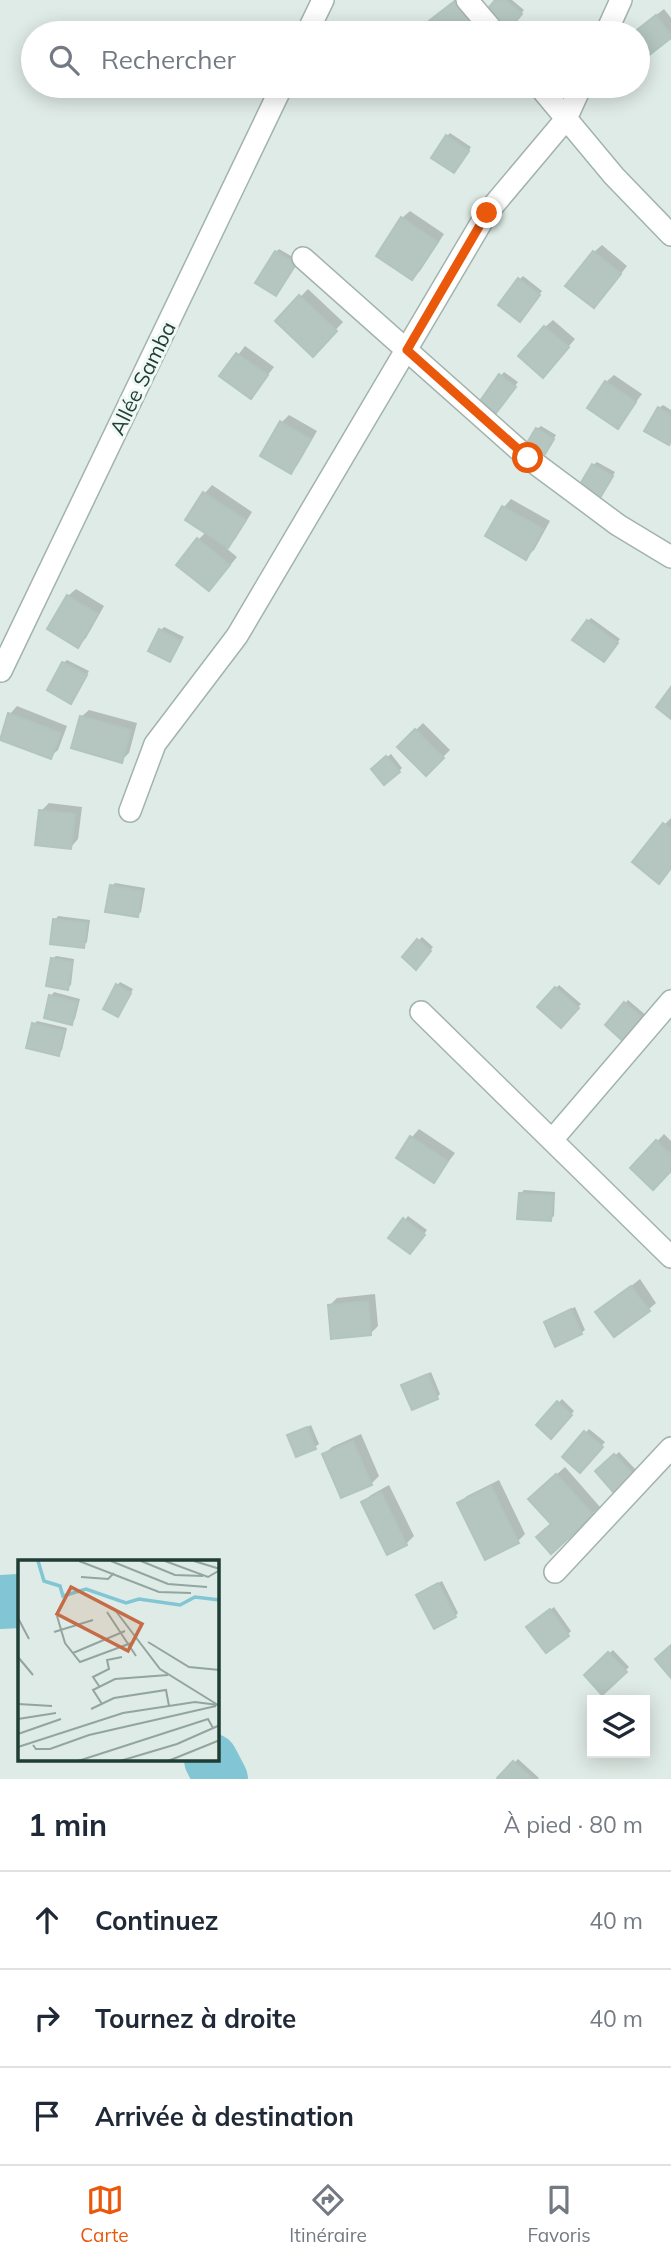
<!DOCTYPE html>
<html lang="fr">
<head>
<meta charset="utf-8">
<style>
  :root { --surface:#fff; --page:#f6f6f7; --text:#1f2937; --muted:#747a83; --line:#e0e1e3; --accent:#ea580c }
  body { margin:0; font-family:Mulish,sans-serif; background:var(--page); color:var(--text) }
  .controls { position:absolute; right:21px; bottom:21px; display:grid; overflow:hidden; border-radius:0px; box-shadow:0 4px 18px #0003 }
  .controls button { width:63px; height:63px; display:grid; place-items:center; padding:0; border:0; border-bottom:2px solid var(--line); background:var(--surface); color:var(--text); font:35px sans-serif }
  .stop { position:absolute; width:21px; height:21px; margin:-16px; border:5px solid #ea580c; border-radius:50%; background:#fff }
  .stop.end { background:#ea580c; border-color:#fff; box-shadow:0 2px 7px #0008 }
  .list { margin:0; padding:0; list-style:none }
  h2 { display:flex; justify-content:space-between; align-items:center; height:91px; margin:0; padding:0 28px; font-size:30px }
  h2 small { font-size:23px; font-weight:400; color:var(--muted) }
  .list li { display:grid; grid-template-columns:46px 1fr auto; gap:21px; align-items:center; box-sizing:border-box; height:98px; padding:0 28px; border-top:2px solid var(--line) }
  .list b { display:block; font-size:26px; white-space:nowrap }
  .list em { font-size:23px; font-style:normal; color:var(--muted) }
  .icon { flex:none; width:38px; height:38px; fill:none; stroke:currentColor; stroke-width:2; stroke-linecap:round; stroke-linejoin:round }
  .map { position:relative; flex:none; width:671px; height:1779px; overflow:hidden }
  .search { position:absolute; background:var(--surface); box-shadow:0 4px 18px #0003; left:21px; right:21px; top:21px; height:77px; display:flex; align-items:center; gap:18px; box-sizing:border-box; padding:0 24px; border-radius:38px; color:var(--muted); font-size:26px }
  .sheet { height:385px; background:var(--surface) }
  nav { display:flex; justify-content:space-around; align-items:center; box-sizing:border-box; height:98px; border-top:2px solid var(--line); background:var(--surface); font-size:19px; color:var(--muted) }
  nav a { display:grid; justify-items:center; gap:4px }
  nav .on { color:var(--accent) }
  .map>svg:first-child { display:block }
  .shadow { fill:#0003 }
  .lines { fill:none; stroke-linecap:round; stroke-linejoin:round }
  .river { stroke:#82c6d5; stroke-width:54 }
  .building { fill:#b4c6bf; stroke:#b1c5bd; stroke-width:2 }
  .street-casing { stroke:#a2b3ad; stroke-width:24 }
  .street { stroke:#fff; stroke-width:21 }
  .route { stroke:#ea580c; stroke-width:9 }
  .labels { text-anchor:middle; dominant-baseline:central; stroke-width:6; stroke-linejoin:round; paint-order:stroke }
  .street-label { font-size:21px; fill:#1f3c35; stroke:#eff8f4 }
  .inset-river { fill:none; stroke:#82c6d5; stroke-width:3.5 }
  .inset-road { fill:none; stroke:#92a59f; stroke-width:2 }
  .view { fill:#c56b46; fill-opacity:0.15; stroke:#c56b46; stroke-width:3.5 }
  .inset-edge { fill:none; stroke:#1f3c35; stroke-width:3.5 }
</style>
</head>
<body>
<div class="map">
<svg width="671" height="1779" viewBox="0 0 671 1779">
  <rect width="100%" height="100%" fill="#dfebe6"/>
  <path class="shadow" d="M 497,0 L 512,0 L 524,10 L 511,25 Z
    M 664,9 L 671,18 L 671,36 L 638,62 L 638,33 L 633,33 Z
    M 551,28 L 558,33 L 545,33 Z
    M 450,133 L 471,147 L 458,168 L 447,136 Z
    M 410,211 L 444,234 L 420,271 L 412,278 L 402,218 Z
    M 602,245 L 627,266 L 601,299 L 594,252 Z
    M 279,249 L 298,260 L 279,290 L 276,252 Z
    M 523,276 L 542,291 L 523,316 L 519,280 Z
    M 308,289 L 343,322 L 313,354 L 277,321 Z
    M 553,320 L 575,339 L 550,368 L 545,327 Z
    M 245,346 L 274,367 L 251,397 L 222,376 Z
    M 504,372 L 518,382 L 499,407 L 482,400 Z
    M 614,375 L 642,394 L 618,426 L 606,382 Z
    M 663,405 L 671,410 L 671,440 L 659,408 Z
    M 289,415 L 317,431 L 298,464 L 290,472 L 282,422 Z
    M 541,426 L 556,435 L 548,448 L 537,429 Z
    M 597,462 L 615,472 L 603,493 L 593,465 Z
    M 212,485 L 252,512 L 235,539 L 226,548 L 237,557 L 217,581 L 199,539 L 206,532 L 187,520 L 205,493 Z
    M 511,499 L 550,521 L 534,550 L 526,557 L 488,536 L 504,507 Z
    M 76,589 L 104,606 L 86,638 L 78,646 L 68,596 Z
    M 591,618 L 620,639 L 607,657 L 588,621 Z
    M 164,627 L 184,637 L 170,660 L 161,630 Z
    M 67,660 L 89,671 L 71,702 L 63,663 Z
    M 17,706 L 67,726 L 58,750 L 50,757 L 0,738 L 10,714 Z
    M 89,710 L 137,723 L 129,753 L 121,761 L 81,717 Z
    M 423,723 L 450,750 L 426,774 L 399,747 Z
    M 391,754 L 402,768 L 399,771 L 373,769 Z
    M 49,803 L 82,807 L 78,839 L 71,847 L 41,811 Z
    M 671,818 L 671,868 L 635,862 L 665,824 Z
    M 115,883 L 145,888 L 141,912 L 137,915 L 112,886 Z
    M 58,916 L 90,920 L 87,942 L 83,946 L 55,920 Z
    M 422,937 L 433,947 L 419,964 L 404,957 Z
    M 56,956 L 74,959 L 71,985 L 67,988 L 52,959 Z
    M 120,982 L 133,989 L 118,1015 L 117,986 Z
    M 559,985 L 581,1004 L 561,1026 L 539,1007 Z
    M 54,992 L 80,999 L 75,1019 L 71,1023 L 51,996 Z
    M 628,1000 L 647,1016 L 625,1040 L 607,1025 Z
    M 37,1021 L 67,1028 L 62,1050 L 58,1054 L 34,1024 Z
    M 419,1129 L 455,1153 L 434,1181 L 398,1158 L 412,1137 Z
    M 664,1134 L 671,1141 L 671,1169 L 632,1168 Z
    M 524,1190 L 555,1192 L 554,1216 L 550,1219 L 520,1194 Z
    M 408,1216 L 427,1230 L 413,1249 L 391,1238 Z
    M 640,1279 L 656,1303 L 648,1310 L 598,1312 Z
    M 375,1294 L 378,1326 L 371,1333 L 329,1306 L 337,1298 Z
    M 575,1307 L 585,1330 L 581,1333 L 546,1322 Z
    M 431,1372 L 440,1394 L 437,1397 L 403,1386 Z
    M 562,1399 L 574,1411 L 551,1436 L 538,1425 Z
    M 311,1425 L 319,1444 L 315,1447 L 289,1436 Z
    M 589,1429 L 605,1442 L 580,1471 L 564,1457 Z
    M 361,1434 L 379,1476 L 371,1484 L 324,1454 L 332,1447 Z
    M 619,1452 L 636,1470 L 615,1491 L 597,1472 Z
    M 565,1467 L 600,1507 L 592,1514 L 553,1524 L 538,1491 Z
    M 499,1480 L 525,1534 L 518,1541 L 459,1503 L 467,1496 Z
    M 389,1485 L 414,1536 L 406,1544 L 363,1502 L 371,1495 Z
    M 442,1581 L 458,1613 L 455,1616 L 418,1595 Z
    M 554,1607 L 571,1631 L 568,1634 L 532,1624 Z
    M 613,1650 L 629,1667 L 602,1693 L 586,1675 Z
    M 518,1759 L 539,1778 L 538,1779 L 499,1778 Z"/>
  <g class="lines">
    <path class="river" d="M 0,1602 L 19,1601
      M 211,1760 L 221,1779"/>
  </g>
  <path class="building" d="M 456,0 L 457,0 L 482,33 L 432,33 L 425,24 Z
    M 495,0 L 505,0 L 522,14 L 508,31 L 485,12 Z
    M 656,15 L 671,35 L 671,38 L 638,64 L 638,33 L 633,33 Z
    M 446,135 L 469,151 L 454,173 L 431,158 Z
    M 401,217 L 438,242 L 412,280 L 376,256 Z
    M 275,251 L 296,264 L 276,296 L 255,283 Z
    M 593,251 L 621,274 L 594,308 L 565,286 Z
    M 518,278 L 540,295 L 520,322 L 498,305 Z
    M 299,295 L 337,331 L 313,357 L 275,321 Z
    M 544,326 L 569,347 L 543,378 L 518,356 Z
    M 236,353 L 268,375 L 251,399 L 219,376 Z
    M 499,374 L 516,387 L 496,413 L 480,401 Z
    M 605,381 L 636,402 L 618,429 L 587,408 Z
    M 658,407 L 671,415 L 671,441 L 669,445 L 644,431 Z
    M 280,421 L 311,439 L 291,474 L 260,456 Z
    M 536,428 L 554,439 L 545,454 L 527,443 Z
    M 592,464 L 613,476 L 600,498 L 579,486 Z
    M 203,492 L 246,520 L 228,548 L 185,520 Z
    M 502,506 L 543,529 L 526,560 L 485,536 Z
    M 197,538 L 230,565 L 209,591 L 176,565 Z
    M 67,595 L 98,614 L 78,648 L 47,629 Z
    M 587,620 L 618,643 L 604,662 L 572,640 Z
    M 159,629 L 181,641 L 170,662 L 148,651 Z
    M 62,662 L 87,675 L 71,704 L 47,690 Z
    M 671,687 L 671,719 L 656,707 Z
    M 8,713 L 61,733 L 51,759 L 0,740 Z
    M 80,716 L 131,730 L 122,763 L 71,748 Z
    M 415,729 L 444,758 L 426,776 L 397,747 Z
    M 386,756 L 400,772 L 384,785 L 371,769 Z
    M 39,810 L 75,814 L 71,849 L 35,845 Z
    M 663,823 L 671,829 L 671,868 L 659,884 L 632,862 Z
    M 110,885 L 142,891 L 138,917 L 105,912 Z
    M 53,919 L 87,923 L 84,948 L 50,944 Z
    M 417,939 L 431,951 L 416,970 L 402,957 Z
    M 51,958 L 72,962 L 68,990 L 46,986 Z
    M 116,984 L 131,993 L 118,1017 L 103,1009 Z
    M 555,987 L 579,1008 L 561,1028 L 537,1007 Z
    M 49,995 L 77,1002 L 72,1025 L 44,1018 Z
    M 624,1002 L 645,1020 L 625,1043 L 605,1025 Z
    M 32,1023 L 64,1031 L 59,1056 L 26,1048 Z
    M 410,1136 L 448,1161 L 434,1183 L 396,1158 Z
    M 656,1140 L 671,1155 L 671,1171 L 653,1190 L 630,1168 Z
    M 519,1193 L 553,1195 L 551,1221 L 517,1219 Z
    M 403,1218 L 425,1235 L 410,1254 L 388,1238 Z
    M 631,1286 L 650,1311 L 614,1337 L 595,1312 Z
    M 368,1301 L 371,1335 L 331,1339 L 328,1305 Z
    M 571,1309 L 582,1334 L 555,1347 L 544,1322 Z
    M 428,1374 L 438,1399 L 412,1410 L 401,1385 Z
    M 557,1401 L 572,1415 L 551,1439 L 536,1425 Z
    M 307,1427 L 316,1449 L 296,1457 L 287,1435 Z
    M 584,1431 L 603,1447 L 580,1473 L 562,1457 Z
    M 353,1441 L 372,1485 L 341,1498 L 322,1454 Z
    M 614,1454 L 634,1475 L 614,1493 L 595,1471 Z
    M 556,1474 L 594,1515 L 551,1554 L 536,1537 L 551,1524 L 528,1499 Z
    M 491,1486 L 519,1543 L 485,1560 L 457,1503 Z
    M 381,1492 L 407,1545 L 387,1555 L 361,1502 Z
    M 438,1583 L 456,1617 L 434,1629 L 416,1595 Z
    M 550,1609 L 569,1636 L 546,1653 L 526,1627 Z
    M 671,1645 L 671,1678 L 655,1659 Z
    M 608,1652 L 627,1672 L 602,1695 L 584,1675 Z
    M 513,1761 L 533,1779 L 498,1779 L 497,1778 Z"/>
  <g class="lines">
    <g class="street-casing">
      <path id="street" d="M 467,0 L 495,33
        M 307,33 L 323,0
        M 606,33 L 621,0
        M 539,86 L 614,176 L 671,235
        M 303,258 L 528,458 L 618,525 L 671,557
        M 1,671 L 282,86
        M 130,811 L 155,744 L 237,636 L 487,213 L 566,119 L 581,86
        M 421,1012 L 671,1257
        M 552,1140 L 671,1001
        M 555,1572 L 671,1448"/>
    </g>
    <use href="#street" class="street"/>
  </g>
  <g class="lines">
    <path class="route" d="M 487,213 L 407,350 L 528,458"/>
  </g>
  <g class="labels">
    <g class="street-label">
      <text transform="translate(142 378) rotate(-64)">Allée Samba</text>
    </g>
  </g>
  <g transform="translate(18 1560)">
    <rect width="201" height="201" fill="#dfebe6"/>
    <path class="inset-river" d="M 20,1 L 26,21 L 42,26 L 45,36 L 68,29 L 108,43 L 121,39 L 162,45 L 177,37 L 202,40"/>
    <path class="inset-road" d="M 61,1 L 141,32 L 173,33M 93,1 L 150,24 L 189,27M 123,1 L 157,15 L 185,16M 147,1 L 190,17 L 202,10M 176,1 L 202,9M 63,17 L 90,19 L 96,13M 97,50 L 142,109 L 200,145M 89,52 L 118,96M 39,56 L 47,83 L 62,102 L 116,82M 0,58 L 11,79M 36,72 L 75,60M 130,82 L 171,107 L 202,110M 55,93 L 107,71M 0,97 L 15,115M 81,126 L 75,117 L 91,109 L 89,100 L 104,97M 0,144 L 34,146M 84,144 L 75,130 L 97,119 L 150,115M 73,149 L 96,138 L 148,130 L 151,146M 0,159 L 38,153M 0,174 L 43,159M 15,185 L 18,189 L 32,189 L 71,175 L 198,146M 0,187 L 105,153 L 177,142 L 200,145M 60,201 L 190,159 L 195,168M 102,201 L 159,184 L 202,165M 150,201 L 202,180"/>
    <path class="view" d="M 53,27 L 124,64 L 110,91 L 39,54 Z"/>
    <rect width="201" height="201" class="inset-edge"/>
  </g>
</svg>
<div class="controls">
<button><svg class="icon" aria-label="layers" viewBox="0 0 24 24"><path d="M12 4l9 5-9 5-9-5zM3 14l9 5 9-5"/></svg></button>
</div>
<div class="stop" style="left:528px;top:458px"></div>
<div class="stop end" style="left:487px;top:213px"></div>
<div class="search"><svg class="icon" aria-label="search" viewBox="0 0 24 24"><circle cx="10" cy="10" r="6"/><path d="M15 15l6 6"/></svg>Rechercher</div>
</div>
<section class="sheet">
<h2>1 min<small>À pied · 80 m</small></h2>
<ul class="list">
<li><svg class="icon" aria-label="ahead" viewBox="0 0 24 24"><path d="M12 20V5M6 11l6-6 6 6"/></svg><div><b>Continuez</b></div><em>40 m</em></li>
<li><svg class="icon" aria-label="right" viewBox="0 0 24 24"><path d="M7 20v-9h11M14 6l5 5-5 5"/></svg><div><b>Tournez à droite</b></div><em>40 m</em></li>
<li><svg class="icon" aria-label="arrive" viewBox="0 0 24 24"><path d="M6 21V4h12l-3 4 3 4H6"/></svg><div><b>Arrivée à destination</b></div></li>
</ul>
</section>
<nav>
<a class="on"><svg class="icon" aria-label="map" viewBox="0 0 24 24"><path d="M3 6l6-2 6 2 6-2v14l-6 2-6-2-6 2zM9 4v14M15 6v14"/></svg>Carte</a>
<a><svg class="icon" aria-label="directions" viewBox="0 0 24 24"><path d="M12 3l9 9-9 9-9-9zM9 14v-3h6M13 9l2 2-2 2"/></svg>Itinéraire</a>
<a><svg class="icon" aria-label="saved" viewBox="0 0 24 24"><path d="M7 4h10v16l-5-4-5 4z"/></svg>Favoris</a>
</nav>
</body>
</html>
